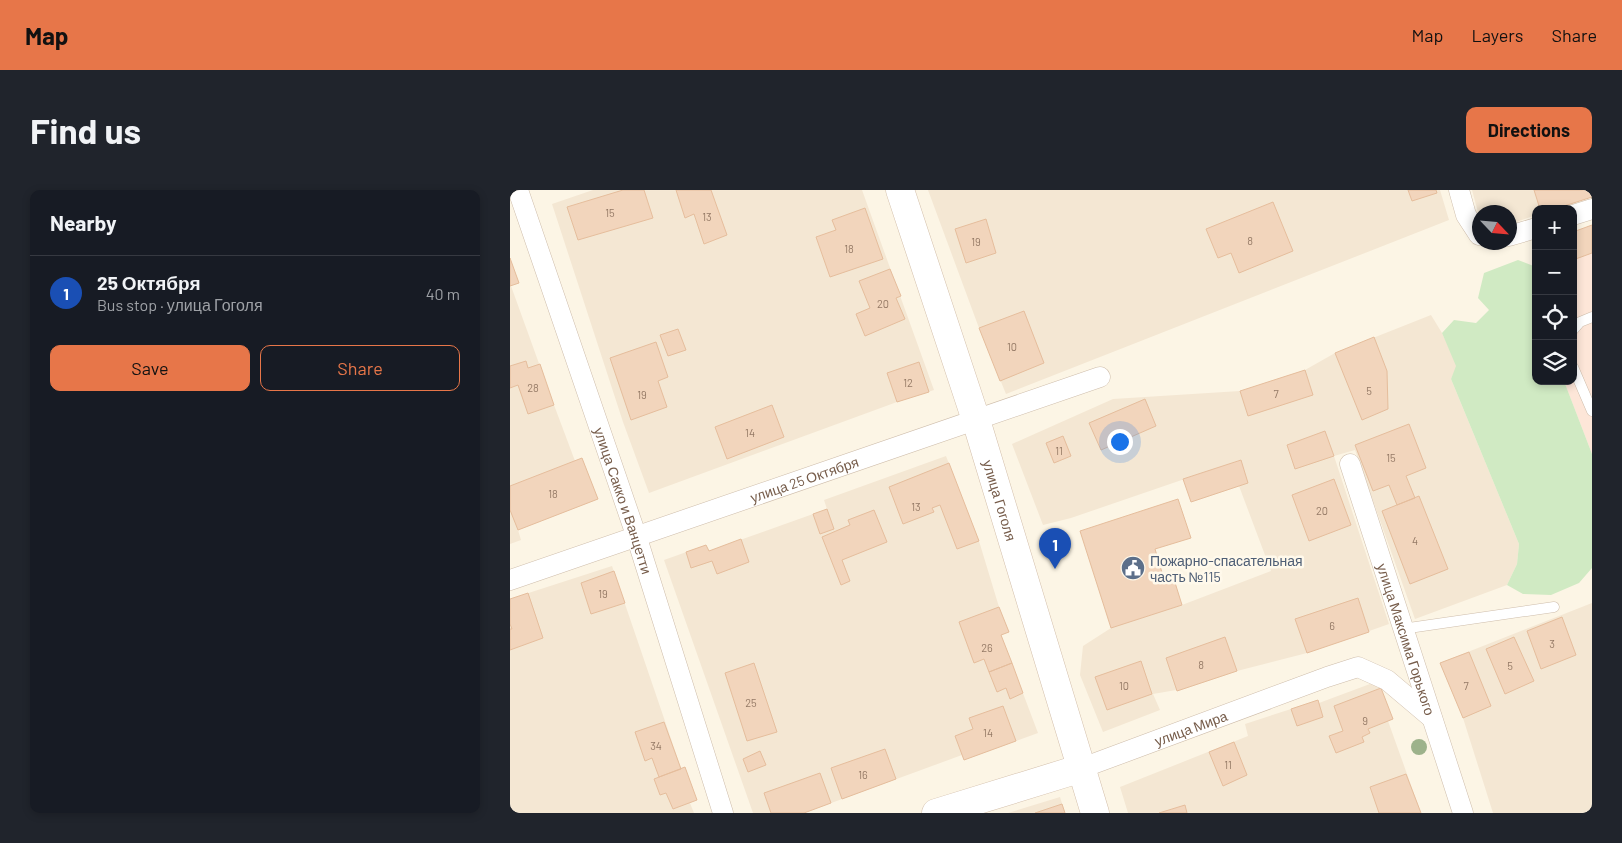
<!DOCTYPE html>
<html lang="en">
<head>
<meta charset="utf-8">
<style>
  :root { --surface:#171b24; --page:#20242c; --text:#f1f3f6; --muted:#9ea1a6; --line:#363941; --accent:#e77649 }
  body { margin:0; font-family:Barlow,sans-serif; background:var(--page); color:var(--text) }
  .controls { position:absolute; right:15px; top:15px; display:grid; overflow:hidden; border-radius:10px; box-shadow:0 2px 8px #0003 }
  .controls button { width:45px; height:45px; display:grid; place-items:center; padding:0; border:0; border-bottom:1px solid var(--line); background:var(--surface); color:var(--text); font:25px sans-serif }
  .compass { position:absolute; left:962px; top:15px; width:45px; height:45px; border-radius:50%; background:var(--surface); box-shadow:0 2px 8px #0003; rotate:116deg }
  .you { position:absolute; left:609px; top:251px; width:18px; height:18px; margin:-12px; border:4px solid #fff; border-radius:50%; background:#1a73e8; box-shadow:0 0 0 8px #1a73e833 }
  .badge { display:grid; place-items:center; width:32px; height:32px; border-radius:50%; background:var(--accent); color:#fff; font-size:16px; font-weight:700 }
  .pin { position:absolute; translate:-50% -41px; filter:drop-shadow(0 1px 2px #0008) }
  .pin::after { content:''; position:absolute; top:26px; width:18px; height:15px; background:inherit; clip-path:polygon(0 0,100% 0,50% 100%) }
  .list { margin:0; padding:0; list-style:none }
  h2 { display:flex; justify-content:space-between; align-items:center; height:65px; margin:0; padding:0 20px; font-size:21px }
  h2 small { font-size:16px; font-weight:400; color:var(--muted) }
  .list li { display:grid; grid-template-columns:32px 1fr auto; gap:15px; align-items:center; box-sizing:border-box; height:75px; padding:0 20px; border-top:1px solid var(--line) }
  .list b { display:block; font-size:19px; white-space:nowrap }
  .list p { margin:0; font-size:16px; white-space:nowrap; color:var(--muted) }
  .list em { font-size:16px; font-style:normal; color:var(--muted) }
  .actions { display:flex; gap:10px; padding:15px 20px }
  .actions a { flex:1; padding:11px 0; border:1px solid var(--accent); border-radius:10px; text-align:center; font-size:18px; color:var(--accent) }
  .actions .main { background:var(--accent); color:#111 }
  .icon { flex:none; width:28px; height:28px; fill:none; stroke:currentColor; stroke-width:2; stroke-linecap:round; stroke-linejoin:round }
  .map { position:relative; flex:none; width:1082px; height:623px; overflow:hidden; border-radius:10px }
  header { display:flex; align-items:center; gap:30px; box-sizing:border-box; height:70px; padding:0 25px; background:var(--accent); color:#111 }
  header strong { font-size:24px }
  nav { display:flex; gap:28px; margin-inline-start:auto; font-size:18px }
  .intro { display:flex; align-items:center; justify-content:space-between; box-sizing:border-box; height:120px; padding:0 30px }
  h1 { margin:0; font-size:35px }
  .button { padding:12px 22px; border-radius:10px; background:var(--accent); color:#111; font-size:18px; font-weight:700 }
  main { display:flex; gap:30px; padding:0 30px }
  aside { flex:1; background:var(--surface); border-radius:10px; box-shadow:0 2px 8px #0003 }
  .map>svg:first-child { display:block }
  .residential { fill:#f4e7d3 }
  .commercial { fill:#fde6d8 }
  .green { fill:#d0eac3 }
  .building { fill:#f2d5bc; stroke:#e5bd9c }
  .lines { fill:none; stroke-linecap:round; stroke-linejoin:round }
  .service-casing { stroke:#cebdab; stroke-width:11 }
  .minor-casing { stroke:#cebdab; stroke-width:21 }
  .secondary-casing { stroke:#d3bfab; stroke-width:29 }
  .service { stroke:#fff; stroke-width:10 }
  .minor { stroke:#fff; stroke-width:20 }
  .secondary { stroke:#fff; stroke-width:28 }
  .tree { fill:#9db28b }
  .labels { text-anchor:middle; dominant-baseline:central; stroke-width:5; stroke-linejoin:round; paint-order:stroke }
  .number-label { font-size:11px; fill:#957a66 }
  .street-label { font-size:14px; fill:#765c4a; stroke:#fff9eb }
  .service-label { font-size:14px; fill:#4e5e75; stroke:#fff9eb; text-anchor:start }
</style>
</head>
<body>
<header>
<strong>Map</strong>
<nav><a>Map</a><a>Layers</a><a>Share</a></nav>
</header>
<div class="intro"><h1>Find us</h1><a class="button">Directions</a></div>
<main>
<aside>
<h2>Nearby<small></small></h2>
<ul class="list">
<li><span class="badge" style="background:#1a4fb4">1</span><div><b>25 Октября</b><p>Bus stop · улица Гоголя</p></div><em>40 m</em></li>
</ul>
<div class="actions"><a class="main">Save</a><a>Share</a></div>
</aside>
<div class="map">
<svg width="1082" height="623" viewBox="0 0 1082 623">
  <rect width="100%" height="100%" fill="#fcf5e5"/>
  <path class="residential" d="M 83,0 L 352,0 L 424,200 L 387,212 L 139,303 L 113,232 L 42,14 Z
    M 418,0 L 930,0 L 939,30 L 496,204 L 469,138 Z
    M 962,0 L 1082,0 L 1082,7 L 1045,19 L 1026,19 L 1026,25 L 1000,34 L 999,22 L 969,22 L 969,26 Z
    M 0,68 L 9,93 L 1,96 L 44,215 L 65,271 L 72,268 L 88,309 L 8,340 L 11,350 L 0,354 Z
    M 921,125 L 932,143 L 947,176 L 941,189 L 1009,354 L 1007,374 L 997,395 L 905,429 L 845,260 L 824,266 L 879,434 L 797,463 L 727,481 L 672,499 L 643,504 L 650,520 L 593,542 L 570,485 L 573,456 L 601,438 L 672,415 L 761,381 L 729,296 L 738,293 L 730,270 L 561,328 L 533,335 L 502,254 L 603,209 L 730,201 L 795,180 L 825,163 Z
    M 436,266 L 469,351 L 489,417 L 499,442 L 491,445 L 528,543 L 454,570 L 452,565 L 294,623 L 243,623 L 154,370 L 196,355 L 199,361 L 317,319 L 314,310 Z
    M 102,376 L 171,578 L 175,577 L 187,610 L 180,613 L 184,623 L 0,623 L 0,409 Z
    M 1082,413 L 1082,623 L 983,623 L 953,528 L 930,473 Z
    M 868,491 L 883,529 L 878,531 L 911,623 L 618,623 L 610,597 L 738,546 L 735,534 L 781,519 L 809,513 Z
    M 550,607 L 555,623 L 498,623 Z"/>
  <path class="commercial" d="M 1082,35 L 1082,264 L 1054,191 L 1063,191 L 1063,42 Z"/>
  <path class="green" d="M 1008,70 L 1026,77 L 1026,191 L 1054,191 L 1082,264 L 1082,378 L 1069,393 L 1041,405 L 1013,404 L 997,395 L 1007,374 L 1009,354 L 941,189 L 946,176 L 932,143 L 944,130 L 966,133 L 979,120 L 968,108 L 974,83 Z"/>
  <path class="building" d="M 113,0 L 134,0 L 143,28 L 68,50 L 57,17 Z
    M 166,0 L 201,0 L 217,45 L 194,54 L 184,24 L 175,28 Z
    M 898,0 L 926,0 L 927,3 L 902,11 Z
    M 1024,0 L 1081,0 L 1082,7 L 1045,19 L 1030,19 Z
    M 763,12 L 783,61 L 729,83 L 721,63 L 708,68 L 696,39 Z
    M 355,18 L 373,69 L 320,87 L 306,47 L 326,40 L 322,30 Z
    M 476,29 L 486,63 L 456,73 L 445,39 Z
    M 1082,35 L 1082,63 L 1063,70 L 1063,42 Z
    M 0,68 L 9,93 L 0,96 Z
    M 380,79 L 391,106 L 386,108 L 395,129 L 355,146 L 346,124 L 360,118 L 349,91 Z
    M 514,121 L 534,173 L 490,191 L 469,138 Z
    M 168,139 L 176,160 L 158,166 L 150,145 Z
    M 864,147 L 877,181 L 878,219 L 852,230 L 825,163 Z
    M 146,152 L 158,187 L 148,191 L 157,217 L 121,230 L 100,168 Z
    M 16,171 L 18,178 L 30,174 L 44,215 L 18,224 L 8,195 L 0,198 L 0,176 Z
    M 409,172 L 419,202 L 387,212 L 377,183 Z
    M 795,180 L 803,205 L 738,226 L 730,201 Z
    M 635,209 L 646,236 L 591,260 L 579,233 Z
    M 262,215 L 274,247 L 217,269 L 205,237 Z
    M 899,234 L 916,278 L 896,286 L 905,308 L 887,315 L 879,295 L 863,301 L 845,255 Z
    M 815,241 L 824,266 L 785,279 L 777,255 Z
    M 553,246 L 561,266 L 544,273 L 536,253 Z
    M 72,268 L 88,309 L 8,340 L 0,320 L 0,296 Z
    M 731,270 L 738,293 L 681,312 L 673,289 Z
    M 439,273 L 469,351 L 447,359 L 430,315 L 422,318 L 424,322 L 393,334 L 379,297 Z
    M 824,289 L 841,335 L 799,351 L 782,305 Z
    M 909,306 L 938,379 L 900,394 L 872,321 Z
    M 668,309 L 681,348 L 645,359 L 653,386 L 662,383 L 672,415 L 601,438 L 570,341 Z
    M 317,319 L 324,339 L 310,344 L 303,324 Z
    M 364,320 L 377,352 L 332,370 L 340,391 L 331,395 L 312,347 L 340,335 L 338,330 Z
    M 231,349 L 239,372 L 207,384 L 202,371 L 181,378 L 176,362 L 196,355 L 199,361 Z
    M 104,381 L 115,413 L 81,424 L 71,393 Z
    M 18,403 L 33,448 L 0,460 L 0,439 L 2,439 L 0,434 L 0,409 Z
    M 848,408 L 859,442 L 797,463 L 785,429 Z
    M 489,417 L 499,442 L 491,445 L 502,473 L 479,482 L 474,469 L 464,473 L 449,432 Z
    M 1052,427 L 1066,465 L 1031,479 L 1017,441 Z
    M 715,447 L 727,481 L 667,501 L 656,468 Z
    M 1004,447 L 1024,491 L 995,504 L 976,459 Z
    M 959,462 L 981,516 L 953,528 L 930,473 Z
    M 631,471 L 642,504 L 597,520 L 585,487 Z
    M 244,473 L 267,542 L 237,551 L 215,483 Z
    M 502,473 L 513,503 L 500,509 L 496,498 L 487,502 L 479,482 Z
    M 871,498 L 883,529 L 858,539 L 860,543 L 852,547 L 854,552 L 826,563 L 819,546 L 833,541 L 824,516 Z
    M 808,510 L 813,527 L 787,536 L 781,519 Z
    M 493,516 L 506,551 L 454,570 L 445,546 L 463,539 L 459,528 Z
    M 154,532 L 171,579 L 149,587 L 142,568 L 135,571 L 125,542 Z
    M 724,552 L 737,585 L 713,596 L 699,562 Z
    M 375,559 L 386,589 L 332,609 L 321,578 Z
    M 250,561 L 256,575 L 238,582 L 233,569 Z
    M 175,577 L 187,610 L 163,619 L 156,603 L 150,605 L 144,589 Z
    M 310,583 L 321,613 L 294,623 L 261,623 L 254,603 Z
    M 896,584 L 911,623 L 869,623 L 860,597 Z
    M 552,614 L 555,623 L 525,623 Z
    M 675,615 L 677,623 L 649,623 Z"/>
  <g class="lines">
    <g class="service-casing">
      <path id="service" d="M 1063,140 L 1070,132 L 1082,127
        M 1063,177 L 1082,221
        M 892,439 L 1044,417"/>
    </g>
    <g class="minor-casing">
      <g id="minor">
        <path id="s1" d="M 8,0 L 126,345 L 213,623"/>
        <path d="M 949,0 L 956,25 L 969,45"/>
        <path d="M 1063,25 L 1082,19"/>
        <path d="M 999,46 L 1026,38"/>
        <path id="s2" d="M 840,274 L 953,623"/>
        <path id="s3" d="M 0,390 L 590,187"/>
        <path id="s4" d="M 572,578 L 817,487 L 848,477 L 877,490 L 922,528"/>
      </g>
    </g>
    <g class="secondary-casing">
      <g id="secondary">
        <path id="s5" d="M 390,0 L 466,230 L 585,623"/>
        <path d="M 426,623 L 572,578"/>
      </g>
    </g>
    <use href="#service" class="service"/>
    <use href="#minor" class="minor"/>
    <use href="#secondary" class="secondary"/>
  </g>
  <circle class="tree" cx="909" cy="557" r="8"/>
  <defs>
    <g id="civic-disc" transform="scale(1.25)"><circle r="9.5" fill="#5c6f8a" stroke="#fff9eb"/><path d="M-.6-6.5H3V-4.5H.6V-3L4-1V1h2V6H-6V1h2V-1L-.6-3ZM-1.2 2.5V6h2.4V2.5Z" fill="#fff"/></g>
  </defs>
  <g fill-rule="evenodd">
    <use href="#civic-disc" x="623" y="378"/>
  </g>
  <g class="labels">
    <g class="number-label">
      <text x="100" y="22">15</text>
      <text x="197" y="26">13</text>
      <text x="740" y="50">8</text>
      <text x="466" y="51">19</text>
      <text x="339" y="58">18</text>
      <text x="373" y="113">20</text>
      <text x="502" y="156">10</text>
      <text x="398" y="192">12</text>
      <text x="23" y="197">28</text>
      <text x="859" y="200">5</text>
      <text x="766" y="203">7</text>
      <text x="132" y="204">19</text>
      <text x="240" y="242">14</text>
      <text x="549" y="260">11</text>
      <text x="881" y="267">15</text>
      <text x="43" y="303">18</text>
      <text x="406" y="316">13</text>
      <text x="812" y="320">20</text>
      <text x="905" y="350">4</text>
      <text x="93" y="403">19</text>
      <text x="822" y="435">6</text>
      <text x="1042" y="453">3</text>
      <text x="477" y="457">26</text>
      <text x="691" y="474">8</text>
      <text x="1000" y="475">5</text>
      <text x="614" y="495">10</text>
      <text x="956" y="495">7</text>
      <text x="241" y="512">25</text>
      <text x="855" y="530">9</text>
      <text x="478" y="542">14</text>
      <text x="146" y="555">34</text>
      <text x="718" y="574">11</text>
      <text x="353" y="584">16</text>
    </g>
    <g class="street-label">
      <text stroke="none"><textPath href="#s3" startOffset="311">улица 25 Октября</textPath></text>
      <text stroke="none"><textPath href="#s1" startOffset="328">улица Сакко и Ванцетти</textPath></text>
      <text stroke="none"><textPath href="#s5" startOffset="326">улица Гоголя</textPath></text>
      <text stroke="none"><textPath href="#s2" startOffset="184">улица Максима Горького</textPath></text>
      <text stroke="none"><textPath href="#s4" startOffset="116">улица Мира</textPath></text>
    </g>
    <g class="service-label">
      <text x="640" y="370">Пожарно-спасательная<tspan x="640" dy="16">часть №115</tspan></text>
    </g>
  </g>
</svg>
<div class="controls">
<button>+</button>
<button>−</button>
<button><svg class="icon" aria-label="locate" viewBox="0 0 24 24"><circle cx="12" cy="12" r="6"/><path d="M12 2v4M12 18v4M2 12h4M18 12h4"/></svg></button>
<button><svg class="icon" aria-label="layers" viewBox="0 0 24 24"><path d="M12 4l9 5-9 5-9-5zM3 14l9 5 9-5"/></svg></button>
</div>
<svg class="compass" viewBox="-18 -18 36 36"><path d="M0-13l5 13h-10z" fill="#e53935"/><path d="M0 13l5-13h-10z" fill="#9ea1a6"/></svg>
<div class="you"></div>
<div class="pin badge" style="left:545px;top:379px;background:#1a4fb4">1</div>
</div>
</main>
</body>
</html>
